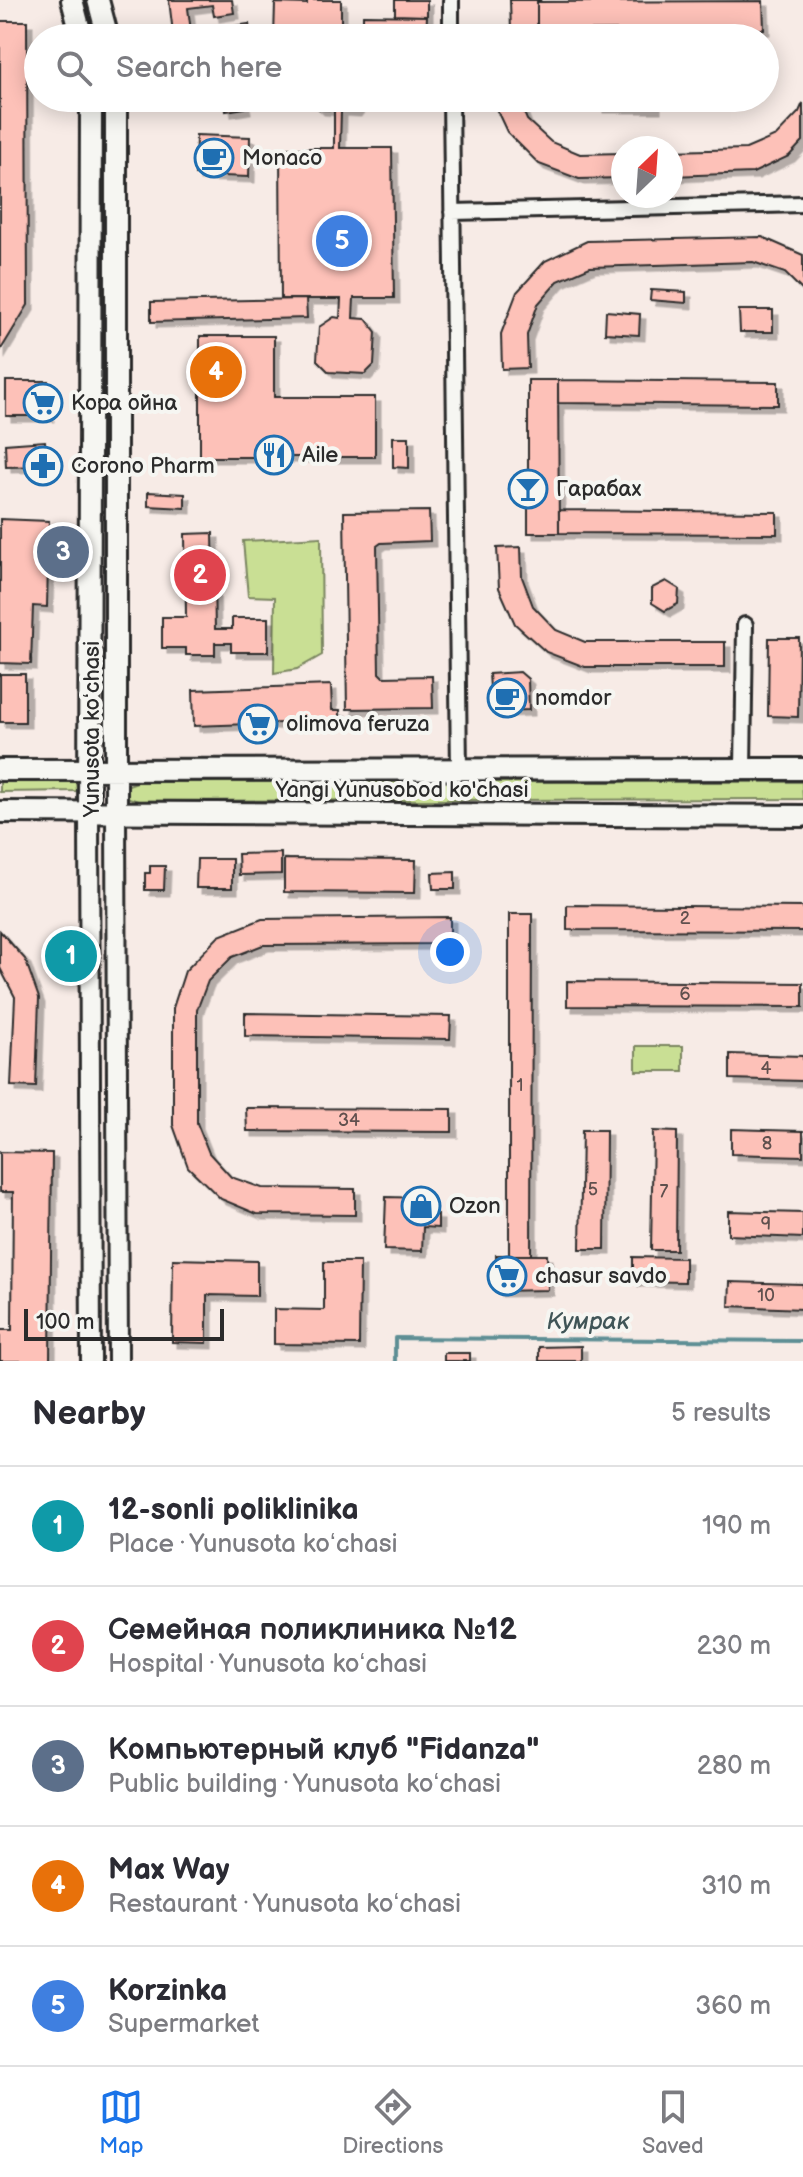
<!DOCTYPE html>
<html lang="en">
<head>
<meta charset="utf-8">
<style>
  :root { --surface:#fff; --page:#f7f7f7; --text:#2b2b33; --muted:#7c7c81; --line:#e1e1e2; --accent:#1a73e8 }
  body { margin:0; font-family:"Balsamiq Sans",sans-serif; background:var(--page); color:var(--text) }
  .compass { position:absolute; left:611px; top:136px; width:72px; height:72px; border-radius:50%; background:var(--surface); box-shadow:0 4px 20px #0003; rotate:25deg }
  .scale { position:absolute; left:24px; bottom:20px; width:200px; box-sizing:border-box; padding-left:8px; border:4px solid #2b2b2b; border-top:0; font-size:22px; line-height:28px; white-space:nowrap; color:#2b2b2b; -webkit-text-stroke:6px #f6f6f2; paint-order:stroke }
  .you { position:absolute; left:450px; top:952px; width:28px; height:28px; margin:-20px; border:6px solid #fff; border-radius:50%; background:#1a73e8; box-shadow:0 0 0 12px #1a73e833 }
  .badge { display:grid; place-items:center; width:52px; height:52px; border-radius:50%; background:var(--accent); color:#fff; font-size:26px; font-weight:700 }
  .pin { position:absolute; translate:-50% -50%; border:4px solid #fff; box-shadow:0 2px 8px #0006 }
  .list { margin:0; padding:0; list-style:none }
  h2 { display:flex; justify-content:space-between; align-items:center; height:104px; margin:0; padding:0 32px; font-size:34px }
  h2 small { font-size:26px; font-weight:400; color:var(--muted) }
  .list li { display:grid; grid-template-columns:52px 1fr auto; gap:24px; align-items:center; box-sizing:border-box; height:120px; padding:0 32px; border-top:2px solid var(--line) }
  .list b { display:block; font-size:30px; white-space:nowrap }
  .list p { margin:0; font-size:26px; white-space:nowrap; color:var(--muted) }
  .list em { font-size:26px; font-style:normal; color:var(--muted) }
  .icon { flex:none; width:44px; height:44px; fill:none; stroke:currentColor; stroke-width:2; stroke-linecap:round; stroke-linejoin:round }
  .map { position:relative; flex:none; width:803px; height:1361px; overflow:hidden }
  .search { position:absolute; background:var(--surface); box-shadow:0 4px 20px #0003; left:24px; right:24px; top:24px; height:88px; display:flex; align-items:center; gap:20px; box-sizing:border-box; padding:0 28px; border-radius:44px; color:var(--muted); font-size:30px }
  .sheet { height:704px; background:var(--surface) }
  nav { display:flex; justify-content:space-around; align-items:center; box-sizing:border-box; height:112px; border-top:2px solid var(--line); background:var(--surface); font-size:22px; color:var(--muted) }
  nav a { display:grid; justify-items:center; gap:4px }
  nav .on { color:var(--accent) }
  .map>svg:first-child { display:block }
  .green { fill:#c9df94; stroke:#7a8560; stroke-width:2 }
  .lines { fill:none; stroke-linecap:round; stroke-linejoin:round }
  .stream { stroke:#5f8f95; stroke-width:4 }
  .building { fill:#fdc1b8; stroke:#2b2b2b; stroke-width:2; filter:url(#shadow) }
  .minor-casing { stroke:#2b2b2b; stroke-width:20 }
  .tertiary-casing { stroke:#2b2b2b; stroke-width:24 }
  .secondary-casing { stroke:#2b2b2b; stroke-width:26 }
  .minor { stroke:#f6f6f2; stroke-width:14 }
  .tertiary { stroke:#f6f6f2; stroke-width:18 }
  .secondary { stroke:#f6f6f2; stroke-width:20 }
  .labels { text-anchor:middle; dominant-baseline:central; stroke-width:8; stroke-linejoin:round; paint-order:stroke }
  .number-label { font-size:18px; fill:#60504e }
  .poi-label { font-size:22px; fill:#2b2b2b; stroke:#f6f6f2; text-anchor:start }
  .street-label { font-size:22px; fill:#2b2b2b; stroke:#f6f6f2 }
  .water-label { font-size:24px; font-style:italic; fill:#405557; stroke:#f6f6f2 }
</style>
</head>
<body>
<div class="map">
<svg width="803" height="1361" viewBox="0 0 803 1361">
  <defs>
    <filter id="shadow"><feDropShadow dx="5.5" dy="5.5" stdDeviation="0" flood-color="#0004"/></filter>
  </defs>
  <rect width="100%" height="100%" fill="#f7ebe6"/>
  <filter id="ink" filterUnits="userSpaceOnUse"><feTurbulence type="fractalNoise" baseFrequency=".0125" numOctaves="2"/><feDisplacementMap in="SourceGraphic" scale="16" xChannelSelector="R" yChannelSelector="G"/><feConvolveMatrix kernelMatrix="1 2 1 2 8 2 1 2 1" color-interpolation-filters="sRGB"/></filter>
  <g filter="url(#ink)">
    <path class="green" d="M 321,537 L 322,655 L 297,669 L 274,673 L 275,597 L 248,596 L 243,541 Z
      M 0,781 L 76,782 L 77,791 L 0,792 Z
      M 137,782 L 802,782 L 803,799 L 138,801 L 120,795 L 120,788 Z
      M 636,1046 L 683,1046 L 683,1071 L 636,1071 Z"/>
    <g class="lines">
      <path class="stream" d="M 395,1361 L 395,1338 L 803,1341"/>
    </g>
    <path class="building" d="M 169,0 L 232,0 L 234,13 L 214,16 L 212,5 L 188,8 L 191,31 L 173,33 Z
      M 307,0 L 341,0 L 341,32 L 302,31 L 301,38 L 274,38 L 275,3 L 307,4 Z
      M 395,0 L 427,0 L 427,16 L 395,15 Z
      M 510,0 L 541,0 L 537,2 L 537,31 L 511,31 Z
      M 763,1 L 764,29 L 537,31 L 537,2 Z
      M 363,15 L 427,16 L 426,38 L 363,38 Z
      M 0,21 L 27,21 L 28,305 L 0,351 Z
      M 249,24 L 251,38 L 215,38 L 214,29 Z
      M 224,98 L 243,98 L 245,108 L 226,111 Z
      M 308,98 L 365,98 L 355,111 L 341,110 L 340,148 L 392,148 L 394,298 L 354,298 L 353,318 L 366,319 L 376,332 L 374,365 L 365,374 L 329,372 L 317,360 L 319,327 L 334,317 L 340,318 L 341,299 L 281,299 L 280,148 L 334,148 L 334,110 L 319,109 Z
      M 491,98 L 518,98 L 527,120 L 551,142 L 580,154 L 623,153 L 623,178 L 579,179 L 539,164 L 507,132 Z
      M 598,98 L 655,98 L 655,107 L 598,107 Z
      M 803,103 L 803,141 L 789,156 L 753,173 L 671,176 L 671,151 L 746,149 L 776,136 L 799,112 Z
      M 196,135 L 250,137 L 249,177 L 195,175 Z
      M 762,237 L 803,255 L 803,291 L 785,273 L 753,262 L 590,267 L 558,281 L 538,304 L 527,335 L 528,368 L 502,369 L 501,334 L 517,292 L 545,261 L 587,241 Z
      M 651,290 L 686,292 L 686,303 L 650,300 Z
      M 306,299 L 307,318 L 151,322 L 151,302 Z
      M 739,310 L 773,310 L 773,332 L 740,332 Z
      M 606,311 L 640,314 L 639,335 L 605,333 Z
      M 200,336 L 274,336 L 274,397 L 375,397 L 375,457 L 200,457 Z
      M 528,380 L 558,380 L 559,533 L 528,533 Z
      M 558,380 L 778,382 L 778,405 L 558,403 Z
      M 6,381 L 48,381 L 48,416 L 6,416 Z
      M 393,437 L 409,437 L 409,468 L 393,467 Z
      M 45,441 L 47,466 L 6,467 L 5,444 Z
      M 148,492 L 185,494 L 185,508 L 148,506 Z
      M 559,510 L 777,512 L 777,534 L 559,533 Z
      M 429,511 L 430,541 L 381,543 L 377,546 L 379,673 L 383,677 L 432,676 L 433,708 L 347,709 L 344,512 Z
      M 0,519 L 49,521 L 47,607 L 33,606 L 31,664 L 0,663 Z
      M 213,533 L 215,629 L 232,629 L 232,618 L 268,618 L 268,652 L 231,652 L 231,643 L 215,643 L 215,655 L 186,655 L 186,648 L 162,648 L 162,617 L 186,617 L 185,534 Z
      M 521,547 L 522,577 L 533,606 L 556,630 L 585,642 L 725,642 L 725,667 L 585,667 L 546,652 L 515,624 L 499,588 L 497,548 Z
      M 666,581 L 679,589 L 678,604 L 665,611 L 652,603 L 652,588 Z
      M 769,638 L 799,638 L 798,717 L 768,716 Z
      M 520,672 L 528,679 L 529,710 L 499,711 L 491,702 L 489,674 Z
      M 0,674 L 25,674 L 25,722 L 0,722 Z
      M 331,685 L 332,710 L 340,710 L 340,721 L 194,726 L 193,690 Z
      M 281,853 L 281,874 L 239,875 L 238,854 Z
      M 197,859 L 232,859 L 232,888 L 196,888 Z
      M 284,859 L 416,860 L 415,893 L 284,892 Z
      M 150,866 L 165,866 L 164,890 L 145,890 L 145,873 L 150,873 Z
      M 455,872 L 455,889 L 433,889 L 432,873 Z
      M 567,905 L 803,907 L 803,931 L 567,930 Z
      M 509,914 L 532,914 L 531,1255 L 509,1255 Z
      M 450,917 L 450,944 L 263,945 L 232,957 L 208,981 L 197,1010 L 197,1123 L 209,1153 L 231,1177 L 262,1188 L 355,1189 L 355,1215 L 257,1214 L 221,1199 L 188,1167 L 173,1125 L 173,1008 L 185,971 L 219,936 L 262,919 Z
      M 0,931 L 25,959 L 39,998 L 36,1087 L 11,1086 L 15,997 L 0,968 Z
      M 76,943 L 77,968 L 66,968 L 65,944 Z
      M 567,981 L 803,983 L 803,1007 L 567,1006 Z
      M 245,1013 L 451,1016 L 450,1039 L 245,1036 Z
      M 730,1054 L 803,1056 L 803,1081 L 730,1079 Z
      M 246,1108 L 452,1109 L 452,1132 L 247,1131 Z
      M 731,1129 L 803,1131 L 803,1156 L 731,1154 Z
      M 582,1130 L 606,1130 L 605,1249 L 580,1249 Z
      M 653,1131 L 677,1132 L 676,1250 L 651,1250 Z
      M 0,1152 L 52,1153 L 50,1361 L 0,1361 L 0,1330 L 12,1330 L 13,1192 L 0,1192 Z
      M 386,1197 L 426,1198 L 425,1214 L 438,1215 L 438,1228 L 423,1227 L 422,1251 L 384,1250 Z
      M 728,1211 L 803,1213 L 803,1238 L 728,1235 Z
      M 496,1255 L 547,1255 L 548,1290 L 497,1291 Z
      M 633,1257 L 685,1258 L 685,1282 L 633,1281 Z
      M 173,1259 L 257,1261 L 257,1296 L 207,1295 L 207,1343 L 172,1342 Z
      M 324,1262 L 360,1262 L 359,1345 L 274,1344 L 274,1309 L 324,1310 Z
      M 730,1282 L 803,1284 L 803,1309 L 729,1306 Z
      M 581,1346 L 581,1361 L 539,1361 L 539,1347 Z
      M 444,1353 L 470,1353 L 470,1361 L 444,1361 Z"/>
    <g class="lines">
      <g class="minor-casing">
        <path id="minor" d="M 451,38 L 451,0
          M 451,98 L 459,770
          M 452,212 L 803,204
          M 743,769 L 745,625"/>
      </g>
      <g class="tertiary-casing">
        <path id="tertiary" d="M 89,813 L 91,1361
          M 116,813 L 118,1361"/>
      </g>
      <g class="secondary-casing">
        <path id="secondary" d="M 72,0 L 82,38
          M 98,0 L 108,38
          M 116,98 L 116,813
          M 0,770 L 803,769
          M 0,812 L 803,816
          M 89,813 L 91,98"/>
      </g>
      <use href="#minor" class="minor"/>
      <use href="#tertiary" class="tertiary"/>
      <use href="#secondary" class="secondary"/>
    </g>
  </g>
  <defs>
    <g id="cafe-ring" transform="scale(2)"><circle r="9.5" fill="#f6f6f2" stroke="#1f6fb2" stroke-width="1.5"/><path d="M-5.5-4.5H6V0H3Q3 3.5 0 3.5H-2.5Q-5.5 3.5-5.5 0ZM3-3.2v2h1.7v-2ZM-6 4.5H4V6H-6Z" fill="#1f6fb2"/></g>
    <g id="supermarket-ring" transform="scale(2)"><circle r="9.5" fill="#f6f6f2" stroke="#1f6fb2" stroke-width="1.5"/><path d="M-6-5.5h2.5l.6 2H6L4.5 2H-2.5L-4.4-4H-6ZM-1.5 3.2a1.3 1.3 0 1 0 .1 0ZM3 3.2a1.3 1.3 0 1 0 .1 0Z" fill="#1f6fb2"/></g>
    <g id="restaurant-ring" transform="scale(2)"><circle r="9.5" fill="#f6f6f2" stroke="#1f6fb2" stroke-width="1.5"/><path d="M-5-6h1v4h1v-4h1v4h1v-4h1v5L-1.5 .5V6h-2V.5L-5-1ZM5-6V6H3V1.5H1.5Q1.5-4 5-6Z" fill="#1f6fb2"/></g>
    <g id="pharmacy-ring" transform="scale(2)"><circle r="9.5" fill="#f6f6f2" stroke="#1f6fb2" stroke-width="1.5"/><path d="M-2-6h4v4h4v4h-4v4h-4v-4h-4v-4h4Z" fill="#1f6fb2"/></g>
    <g id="bar-ring" transform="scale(2)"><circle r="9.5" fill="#f6f6f2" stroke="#1f6fb2" stroke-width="1.5"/><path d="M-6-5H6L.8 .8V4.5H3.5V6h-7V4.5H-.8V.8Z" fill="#1f6fb2"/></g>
    <g id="shop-ring" transform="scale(2)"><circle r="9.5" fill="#f6f6f2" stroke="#1f6fb2" stroke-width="1.5"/><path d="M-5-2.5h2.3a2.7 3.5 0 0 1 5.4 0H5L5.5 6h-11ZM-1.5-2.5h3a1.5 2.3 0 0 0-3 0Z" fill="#1f6fb2"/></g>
  </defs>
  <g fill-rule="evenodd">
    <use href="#cafe-ring" x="214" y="158"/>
    <use href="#supermarket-ring" x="43" y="403"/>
    <use href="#restaurant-ring" x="274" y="455"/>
    <use href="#pharmacy-ring" x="43" y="466"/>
    <use href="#bar-ring" x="528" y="489"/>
    <use href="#cafe-ring" x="507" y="698"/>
    <use href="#supermarket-ring" x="258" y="724"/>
    <use href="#shop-ring" x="421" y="1206"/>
    <use href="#supermarket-ring" x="507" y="1276"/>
  </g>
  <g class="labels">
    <g class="number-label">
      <text x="685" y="918">2</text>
      <text x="685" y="994">6</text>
      <text x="766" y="1068">4</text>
      <text x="520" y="1085">1</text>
      <text x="349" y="1120">34</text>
      <text x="767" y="1143">8</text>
      <text x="593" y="1189">5</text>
      <text x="664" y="1191">7</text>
      <text x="766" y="1224">9</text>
      <text x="766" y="1295">10</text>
    </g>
    <g class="poi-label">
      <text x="242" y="158">Monaco</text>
      <text x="71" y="403">Кора ойна</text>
      <text x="302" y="455">Aile</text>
      <text x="71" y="466">Corono Pharm</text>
      <text x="556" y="489">Гарабах</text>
      <text x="535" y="698">nomdor</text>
      <text x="286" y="724">olimova feruza</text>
      <text x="449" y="1206">Ozon</text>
      <text x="535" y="1276">chasur savdo</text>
    </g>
    <g class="street-label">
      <text transform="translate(92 729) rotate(-90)">Yunusota koʻchasi</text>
      <text x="402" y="790">Yangi Yunusobod ko'chasi</text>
    </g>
    <g class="water-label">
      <text x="588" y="1321">Кумрак</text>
    </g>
  </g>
</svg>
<svg class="compass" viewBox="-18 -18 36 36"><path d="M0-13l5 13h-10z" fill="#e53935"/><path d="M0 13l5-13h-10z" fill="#7c7c81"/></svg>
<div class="scale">100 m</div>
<div class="you"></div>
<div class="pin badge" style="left:71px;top:956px;background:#0f9aa8">1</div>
<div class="pin badge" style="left:200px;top:575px;background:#e0444e">2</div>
<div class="pin badge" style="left:63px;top:552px;background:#5c6f8a">3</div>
<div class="pin badge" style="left:216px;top:372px;background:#e8710a">4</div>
<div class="pin badge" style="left:342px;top:241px;background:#3f7fe0">5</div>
<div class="search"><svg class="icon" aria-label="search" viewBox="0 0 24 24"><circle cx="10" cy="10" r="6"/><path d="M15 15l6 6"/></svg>Search here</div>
</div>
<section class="sheet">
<h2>Nearby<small>5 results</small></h2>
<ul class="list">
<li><span class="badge" style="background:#0f9aa8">1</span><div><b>12-sonli poliklinika</b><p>Place · Yunusota koʻchasi</p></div><em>190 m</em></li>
<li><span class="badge" style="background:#e0444e">2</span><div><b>Семейная поликлиника №12</b><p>Hospital · Yunusota koʻchasi</p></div><em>230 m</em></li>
<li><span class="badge" style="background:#5c6f8a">3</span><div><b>Компьютерный клуб &quot;Fidanza&quot;</b><p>Public building · Yunusota koʻchasi</p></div><em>280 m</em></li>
<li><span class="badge" style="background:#e8710a">4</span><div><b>Max Way</b><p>Restaurant · Yunusota koʻchasi</p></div><em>310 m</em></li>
<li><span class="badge" style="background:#3f7fe0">5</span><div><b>Korzinka</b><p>Supermarket</p></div><em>360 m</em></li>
</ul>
</section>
<nav>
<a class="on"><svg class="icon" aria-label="map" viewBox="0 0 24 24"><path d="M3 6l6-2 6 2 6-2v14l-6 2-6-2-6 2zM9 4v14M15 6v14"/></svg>Map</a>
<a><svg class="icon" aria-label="directions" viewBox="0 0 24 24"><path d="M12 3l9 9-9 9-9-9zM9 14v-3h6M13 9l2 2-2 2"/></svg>Directions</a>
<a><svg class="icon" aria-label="saved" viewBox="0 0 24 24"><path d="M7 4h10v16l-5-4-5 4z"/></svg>Saved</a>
</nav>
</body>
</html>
